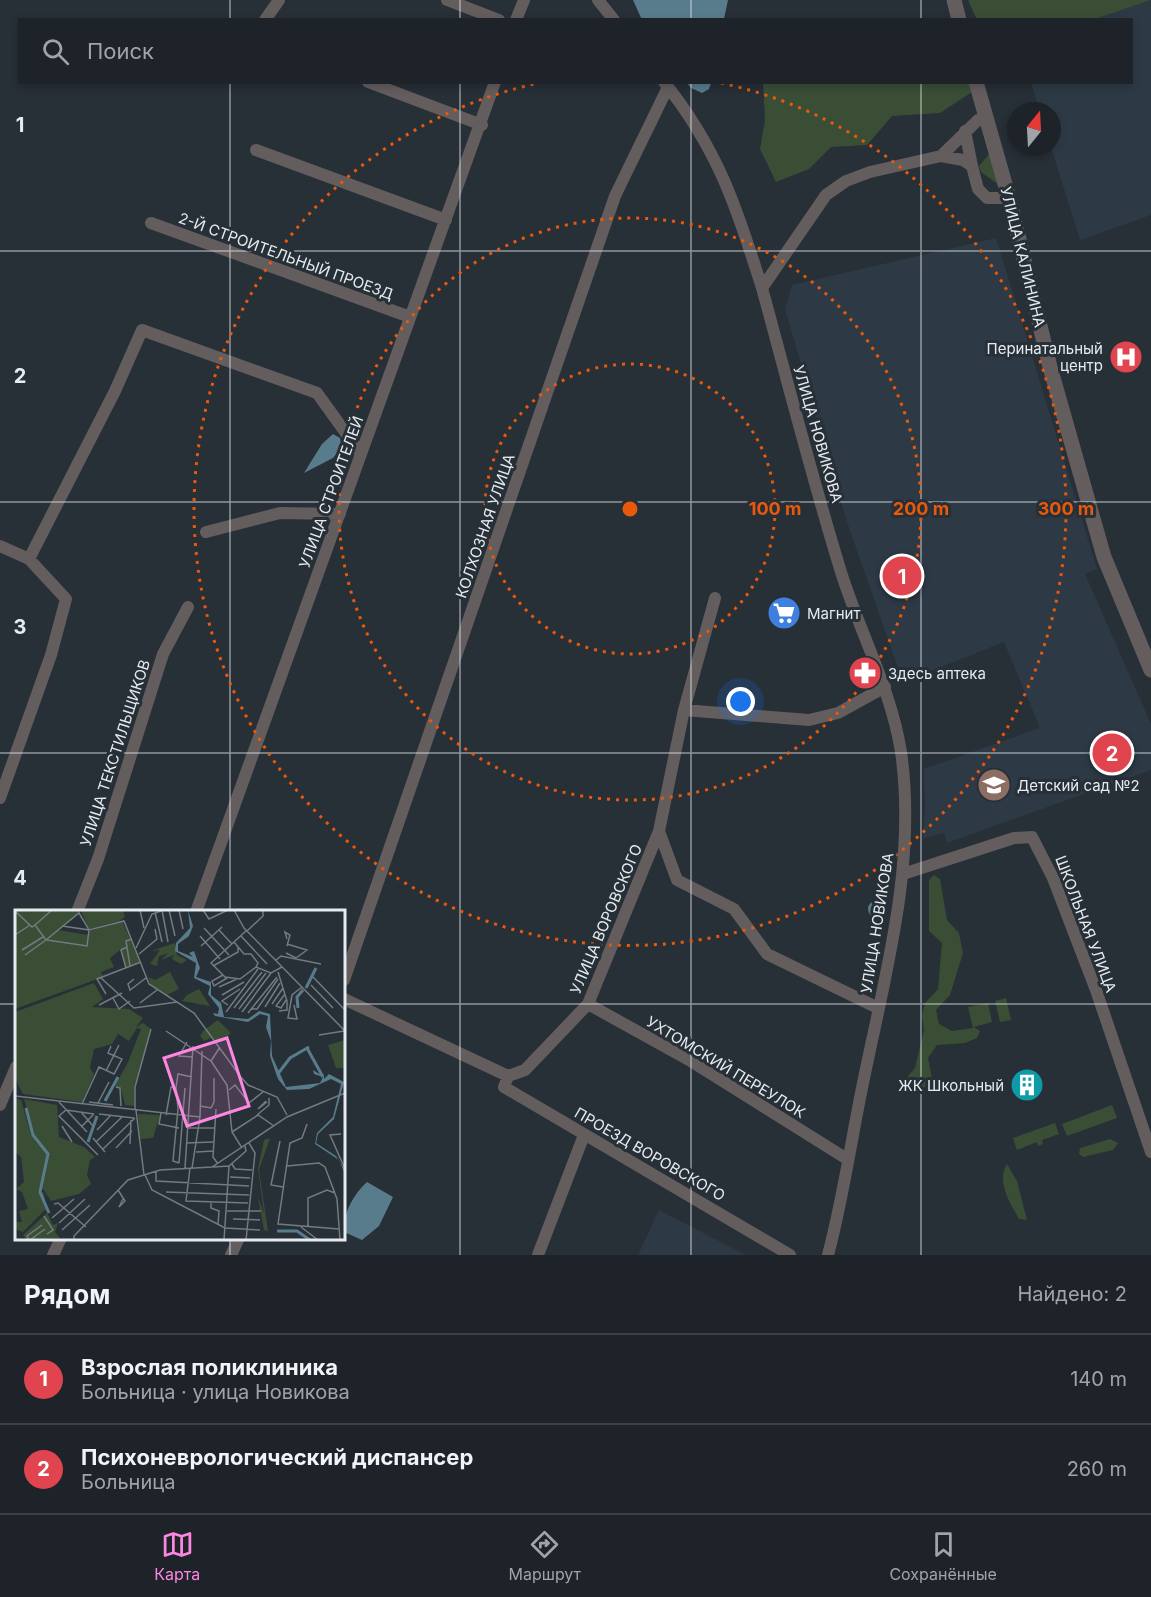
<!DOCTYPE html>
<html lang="ru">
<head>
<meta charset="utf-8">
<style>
  :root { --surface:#1d2329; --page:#2a2f35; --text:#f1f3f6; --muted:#a0a4a8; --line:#3b4046; --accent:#fd86e1 }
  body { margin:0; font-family:Inter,sans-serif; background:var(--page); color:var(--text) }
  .compass { position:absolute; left:1007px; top:102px; width:54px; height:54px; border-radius:50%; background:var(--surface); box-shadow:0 3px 9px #0003; rotate:18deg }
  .you { position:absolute; left:741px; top:702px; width:21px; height:21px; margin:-15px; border:4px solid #fff; border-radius:50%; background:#1a73e8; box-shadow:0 0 0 9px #1a73e833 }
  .badge { display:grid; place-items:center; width:39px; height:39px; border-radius:50%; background:var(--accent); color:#fff; font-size:20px; font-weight:700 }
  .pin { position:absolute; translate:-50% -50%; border:3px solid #fff; box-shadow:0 2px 6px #0006 }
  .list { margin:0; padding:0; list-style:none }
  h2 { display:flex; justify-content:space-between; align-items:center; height:78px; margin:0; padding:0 24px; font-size:26px }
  h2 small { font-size:20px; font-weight:400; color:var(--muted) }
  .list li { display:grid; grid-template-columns:39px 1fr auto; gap:18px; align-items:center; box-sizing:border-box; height:90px; padding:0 24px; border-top:2px solid var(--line) }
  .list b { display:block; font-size:22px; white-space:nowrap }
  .list p { margin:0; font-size:20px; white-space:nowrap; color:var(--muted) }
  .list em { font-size:20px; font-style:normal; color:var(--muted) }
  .icon { flex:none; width:33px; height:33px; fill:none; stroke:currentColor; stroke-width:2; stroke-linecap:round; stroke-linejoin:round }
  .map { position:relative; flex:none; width:1151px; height:1255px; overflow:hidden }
  .search { position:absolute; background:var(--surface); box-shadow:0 3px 9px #0003; left:18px; right:18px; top:18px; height:66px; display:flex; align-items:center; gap:15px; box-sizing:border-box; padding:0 21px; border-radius:0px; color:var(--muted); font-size:22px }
  .sheet { height:258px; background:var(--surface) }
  nav { display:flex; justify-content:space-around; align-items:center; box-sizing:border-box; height:84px; border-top:2px solid var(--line); background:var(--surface); font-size:16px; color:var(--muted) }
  nav a { display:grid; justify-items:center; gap:3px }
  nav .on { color:var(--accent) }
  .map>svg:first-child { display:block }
  .built { fill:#2d3a46 }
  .green { fill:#3a4e36 }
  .water { fill:#597c8d }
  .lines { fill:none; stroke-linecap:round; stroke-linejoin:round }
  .minor { stroke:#645d5e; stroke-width:12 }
  .tertiary { stroke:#645d5e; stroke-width:15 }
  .grid { fill:none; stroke:#e5ebf0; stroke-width:1.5; stroke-opacity:0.55 }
  .ring { fill:none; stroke:#e8590c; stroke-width:3; stroke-dasharray:3 6 }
  .labels { text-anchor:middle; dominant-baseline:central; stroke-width:6; stroke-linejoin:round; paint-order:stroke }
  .street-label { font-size:15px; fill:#e5ebf0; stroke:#272f37 }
  .poi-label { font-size:15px; fill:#e5ebf0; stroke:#272f37; text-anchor:start }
  .inset-river { fill:none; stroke:#597c8d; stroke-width:3 }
  .inset-road { fill:none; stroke:#737a81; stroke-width:1.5 }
  .view { fill:#fd86e1; fill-opacity:0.15; stroke:#fd86e1; stroke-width:3 }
  .inset-edge { fill:none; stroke:#e5ebf0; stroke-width:3 }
  .grid-label { font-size:20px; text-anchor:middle; font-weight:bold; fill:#e5ebf0; stroke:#272f37; stroke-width:6; stroke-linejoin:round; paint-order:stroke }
  .centre { fill:#e8590c; stroke:#272f37; stroke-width:3 }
  .ring-label { font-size:18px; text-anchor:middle; font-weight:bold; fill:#e8590c; stroke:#272f37; stroke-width:6; stroke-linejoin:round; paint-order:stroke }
</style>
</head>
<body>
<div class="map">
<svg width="1151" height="1255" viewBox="0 0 1151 1255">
  <rect width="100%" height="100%" fill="#272f37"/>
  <path class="built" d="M 1151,0 L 1151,215 L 1080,240 L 1051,147 L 1052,111 L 1040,111 L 1031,83 L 1132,82 L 1132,20 L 1095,19 Z
    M 996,238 L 1097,569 L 1085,574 L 1151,724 L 1151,770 L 947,843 L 944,833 L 923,838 L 925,809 L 924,769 L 1040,728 L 1004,642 L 903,682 L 847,522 L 785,309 L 792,285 Z
    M 659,1210 L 746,1255 L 638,1255 Z"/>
  <path class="green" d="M 968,0 L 1151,0 L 1095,19 L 977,20 Z
    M 968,82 L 972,92 L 940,113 L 892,116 L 867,145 L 831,147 L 809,169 L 776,182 L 760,149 L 765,120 L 763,83 Z
    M 989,154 L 999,185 L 981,172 L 979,166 Z
    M 934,875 L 940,879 L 947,920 L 959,933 L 963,953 L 950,995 L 936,1010 L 939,1024 L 952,1031 L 973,1028 L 968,1007 L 988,1003 L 992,1022 L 974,1027 L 980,1031 L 977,1038 L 965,1043 L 937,1045 L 928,1058 L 932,1078 L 923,1089 L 907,1086 L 908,1076 L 915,1068 L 924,1030 L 922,1015 L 925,1003 L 938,989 L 942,943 L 929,931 L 929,880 Z
    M 1006,998 L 1011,1020 L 1000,1022 L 995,1001 Z
    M 1112,1105 L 1117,1118 L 1067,1136 L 1062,1124 Z
    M 1055,1123 L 1059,1134 L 1042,1140 L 1043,1144 L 1038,1146 L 1037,1142 L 1017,1150 L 1013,1138 Z
    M 1110,1139 L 1118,1143 L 1113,1150 L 1083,1157 L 1079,1154 L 1080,1148 Z
    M 1007,1164 L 1017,1181 L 1027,1220 L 1019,1219 C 1010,1203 996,1182 1007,1164 Z"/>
  <path class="water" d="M 633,0 L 728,0 L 724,19 L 642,20 Z
    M 687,83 L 711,83 L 709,89 L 702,93 L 691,88 Z
    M 333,434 L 340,438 L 342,447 L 333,458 L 304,473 L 322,444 Z
    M868 909a8 8 0 1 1 16 0a8 8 0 1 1-16 0Z
    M 367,1182 L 393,1197 L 379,1226 L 362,1240 L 344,1232 C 343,1213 353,1195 367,1182 Z"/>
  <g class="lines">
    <path class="minor" d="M 447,0 L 499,20
      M 598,0 L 614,20
      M 265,20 L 279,0
      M 516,20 L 524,0
      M 368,82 L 482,125
      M 664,82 C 718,149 737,208 762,288
      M 965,131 L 972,166
      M 256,150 L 446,220
      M 941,156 L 978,120 L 987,119
      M 151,223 L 410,317
      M 206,532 L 280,513 L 340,514
      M 0,546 L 29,559 L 66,599 L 51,655 L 0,798
      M 29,559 L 115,391 L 142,330 L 317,393 L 361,454
      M 684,710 L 809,720 L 838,713 L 885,687
      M 659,831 L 677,880 L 734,909 L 767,954 L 878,1008
      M 903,874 L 1014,838 L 1032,837 L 1053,878 L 1096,990 L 1151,1152
      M 77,912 L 98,859 L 163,654 L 188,607
      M 196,912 L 495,82
      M 344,980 L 615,196 L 668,87
      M 344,999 L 508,1076 L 525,1070 L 588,1004 L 659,831 L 684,710 L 715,598
      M 588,1004 L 689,1060 L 847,1159
      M 508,1076 L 504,1087 L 790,1255
      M 0,1105 L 16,1067
      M 53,1255 L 61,1238
      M 231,1255 L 239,1238
      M 538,1255 L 584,1135
      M 828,1255 C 843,1199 851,1141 863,1083 C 885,975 917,864 901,752 C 891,689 860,633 841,572 C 812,478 788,383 762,288 L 826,195 L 846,181 L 870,172 L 941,156 L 963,160 L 972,166 L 978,189 L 987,198 L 1009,198"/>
    <path class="tertiary" d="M 954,0 L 959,20
      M 976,82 L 1009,198 L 1050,367 L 1104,557 L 1151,670"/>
  </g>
  <path class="grid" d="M 230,0 L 230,20M 460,0 L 460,20M 691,0 L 691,20M 921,0 L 921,20M 230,82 L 230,912M 460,82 L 460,1255M 691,82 L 691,1255M 921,82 L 921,1255M 0,251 L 1151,251M 0,502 L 1151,502M 0,753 L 1151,753M 0,1004 L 16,1004M 344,1004 L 1151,1004M 230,1238 L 230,1255"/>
  <g class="ring">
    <circle cx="630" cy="509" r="145"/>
    <circle cx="630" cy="509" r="291"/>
    <path d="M721 83A436 436 0 1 1 539 83"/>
  </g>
  <defs>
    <g id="hospital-disc" transform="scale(1.725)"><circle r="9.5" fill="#e0444e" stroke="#272f37"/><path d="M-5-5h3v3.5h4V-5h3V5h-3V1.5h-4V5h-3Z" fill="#fff"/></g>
    <g id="supermarket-disc" transform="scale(1.725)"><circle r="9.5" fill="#3f7fe0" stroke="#272f37"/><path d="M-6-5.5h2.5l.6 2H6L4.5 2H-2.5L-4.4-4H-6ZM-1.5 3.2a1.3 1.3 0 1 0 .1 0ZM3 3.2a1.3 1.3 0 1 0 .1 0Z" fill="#fff"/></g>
    <g id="pharmacy-disc" transform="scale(1.725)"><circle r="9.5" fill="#e0444e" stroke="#272f37"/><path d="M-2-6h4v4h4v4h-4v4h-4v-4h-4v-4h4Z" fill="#fff"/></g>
    <g id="school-disc" transform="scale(1.725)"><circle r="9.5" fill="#8d6e63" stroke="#272f37"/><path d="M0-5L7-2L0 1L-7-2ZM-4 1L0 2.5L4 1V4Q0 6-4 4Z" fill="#fff"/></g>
    <g id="building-disc" transform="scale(1.725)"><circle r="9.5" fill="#0f9aa8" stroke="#272f37"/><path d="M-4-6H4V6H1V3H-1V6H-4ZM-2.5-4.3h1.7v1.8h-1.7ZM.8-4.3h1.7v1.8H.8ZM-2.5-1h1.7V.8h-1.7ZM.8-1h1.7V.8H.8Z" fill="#fff"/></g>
  </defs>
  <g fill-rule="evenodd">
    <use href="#hospital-disc" x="1126" y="357"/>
    <use href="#supermarket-disc" x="784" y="613"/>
    <use href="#pharmacy-disc" x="865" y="673"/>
    <use href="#school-disc" x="994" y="785"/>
    <use href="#building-disc" x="1027" y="1085"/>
  </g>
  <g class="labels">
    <g class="street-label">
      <text transform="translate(286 256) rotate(20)">2-Й СТРОИТЕЛЬНЫЙ ПРОЕЗД</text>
      <text transform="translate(1023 257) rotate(76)">УЛИЦА КАЛИНИНА</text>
      <text transform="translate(818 434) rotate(74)">УЛИЦА НОВИКОВА</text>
      <text transform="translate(331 492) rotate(-70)">УЛИЦА СТРОИТЕЛЕЙ</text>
      <text transform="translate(485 526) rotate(-71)">КОЛХОЗНАЯ УЛИЦА</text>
      <text transform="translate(115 753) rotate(-72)">УЛИЦА ТЕКСТИЛЬЩИКОВ</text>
      <text transform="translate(606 919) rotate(-67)">УЛИЦА ВОРОВСКОГО</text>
      <text transform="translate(877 923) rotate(-81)">УЛИЦА НОВИКОВА</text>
      <text transform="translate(1086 924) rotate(69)">ШКОЛЬНАЯ УЛИЦА</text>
      <text transform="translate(726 1067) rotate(31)">УХТОМСКИЙ ПЕРЕУЛОК</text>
      <text transform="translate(650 1154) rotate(30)">ПРОЕЗД ВОРОВСКОГО</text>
    </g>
    <g class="poi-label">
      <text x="1103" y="348" text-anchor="end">Перинатальный<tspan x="1103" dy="17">центр</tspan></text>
      <text x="807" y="613">Магнит</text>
      <text x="888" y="673">Здесь аптека</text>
      <text x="1017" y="785">Детский сад №2</text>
      <text x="1004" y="1085" text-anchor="end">ЖК Школьный</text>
    </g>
  </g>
  <g transform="translate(15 910)">
    <rect width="330" height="330" fill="#272f37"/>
    <path d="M 108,0 L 110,7 L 104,11 L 74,19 L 66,1 L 43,20 L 73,25 L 74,21 L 107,11 L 125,52 L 111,58 L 105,40 L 95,48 L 99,57 L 86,62 L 88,67 L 0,99 L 1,0 ZM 160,33 L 162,45 L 172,50 L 166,54 L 157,49 L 159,45 L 146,50 L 153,43 L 144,46 L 142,56 L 135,54 L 145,40 L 136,41 ZM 155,62 L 164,79 L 152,85 L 136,75 L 133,67 L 140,70 ZM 79,73 L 88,89 L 77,97 L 114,99 L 128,108 L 121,117 L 128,113 L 136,119 L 119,177 L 119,196 L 110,195 L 106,179 L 100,176 L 113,152 L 126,119 L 122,118 L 114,131 L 103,124 L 97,134 L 79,139 L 75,158 L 79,164 L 67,192 L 8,184 L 0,169 L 0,102 ZM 184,79 L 195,96 L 167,91 L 172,85 ZM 203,110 L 216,123 L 206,132 L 196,128 L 189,131 L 185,126 L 188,121 ZM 330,130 L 330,158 L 321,158 L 313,135 ZM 0,188 L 6,190 L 16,224 L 22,233 L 9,189 L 42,195 L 44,227 L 69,237 L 80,247 L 75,250 L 72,265 L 76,274 L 64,284 L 36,291 L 28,279 L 23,280 L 29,283 L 31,298 L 35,303 L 30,300 L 8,322 L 0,319 L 0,312 L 7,312 L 4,301 L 13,299 L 7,282 L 1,279 L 9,272 L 6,247 L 0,242 ZM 123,204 L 145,205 L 138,228 L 125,229 ZM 255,228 L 244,260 L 253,321 L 249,320 L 243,287 L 249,303 L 243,259 L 249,230 ZM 32,303 L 38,315 L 43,313 L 40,322 L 45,328 L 11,330 L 8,325 Z" fill="#3a4e36"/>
    <path d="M 173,0 L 178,16 L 174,26 L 163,34 L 163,41 L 178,47 L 174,43 L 179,41 L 172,39 L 179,41 L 185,58 L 181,67 L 196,72 L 196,85 L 206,93 L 209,107 L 233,109 L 244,101 L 255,104 L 257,146 L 271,177 L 305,173 L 308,167 L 299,164 L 298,160 L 306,165 L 309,167 L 309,169 L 314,164 L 329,172 L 319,209 L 303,224 L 301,233 L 321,246 L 330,260 L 330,264 L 324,250 L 300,234 L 302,223 L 318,207 L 326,174 L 316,169 L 294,179 L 272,180 L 263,169 L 255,146 L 256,131 L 251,117 L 253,106 L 245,104 L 233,112 L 200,106 L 198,103 L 203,104 L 204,98 L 193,84 L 195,76 L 179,68 L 181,53 L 160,41 L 161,33 L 175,18 Z" fill="#597c8d"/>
    <path class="inset-river" d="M 291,78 L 301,58M 283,98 L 282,87 L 288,80M 292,138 L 308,167M 262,165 L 275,148 L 294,137M 90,191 L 103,167M 11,198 L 18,225 L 33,244 L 25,282 L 34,303M 73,232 L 82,206M 262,321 L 282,321 L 295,330"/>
    <path class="inset-road" d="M 125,0 L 129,18M 147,0 L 153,32M 154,0 L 160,26M 164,0 L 168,19M 188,0 L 194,9 L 213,0M 219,0 L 229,18 L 330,121M 0,1 L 17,17 L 20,15 L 31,30 L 64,3 L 74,20 L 109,11 L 134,74 L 179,103 L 225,166 L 233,175 L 262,187 L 272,205M 140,2 L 147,32M 20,15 L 37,0M 189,18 L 214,45M 204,20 L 217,34M 232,20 L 196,53 L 210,67 L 225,69 L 241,57 L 256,63 L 267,57M 232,21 L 248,6 L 248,0M 0,25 L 15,15M 185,26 L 205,49M 226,26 L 252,54M 272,29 L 270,22 L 275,25 L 272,36M 32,30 L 72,36 L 74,20 L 47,16M 219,32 L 229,44 L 236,44 L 243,53 L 241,57M 186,36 L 207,17M 121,38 L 137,4 L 149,0M 7,40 L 28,27M 271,43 L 281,48 L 292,40 L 272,34M 124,44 L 142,29 L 140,19M 10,45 L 31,30M 261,50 L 266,46 L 306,54M 115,56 L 111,31 L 117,29M 198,56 L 223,42 L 223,37M 111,58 L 106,40 L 112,37M 263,62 L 272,91 L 272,100 L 264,101M 208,65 L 197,71 L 199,76 L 212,68M 298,67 L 330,100M 86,68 L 119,98 L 162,92M 119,69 L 113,74 L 115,80 L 131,68M 296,75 L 318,98M 204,77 L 222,69M 91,84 L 82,69 L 126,52M 270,84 L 261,96 L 266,98 L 271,90M 207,85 L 229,72M 98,88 L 104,99 L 115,91M 125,93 L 142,80M 257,94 L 268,78M 84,95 L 107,83M 213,95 L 207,91 L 225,79M 279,95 L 282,109 L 273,108 L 277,85 L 287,77M 250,97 L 265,73M 219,98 L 247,62M 224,99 L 251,63M 236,99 L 242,99 L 263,69M 211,102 L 243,59M 227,102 L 256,63M 233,103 L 262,67M 151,121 L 196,151M 304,125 L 329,121M 172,132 L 164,146 L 178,147M 205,137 L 196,151 L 212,175 L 217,222 L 227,238M 91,161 L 104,135M 101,177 L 105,178 L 106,196M 161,178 L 163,164 L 177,167M 214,180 L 220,175 L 234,193 L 248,182M 0,186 L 185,207M 251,191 L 243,199 L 252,192M 44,192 L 72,222M 74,192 L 98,195M 83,193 L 94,172M 67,194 L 84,157 L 99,164 L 107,149 L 93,143 L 96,136M 185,196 L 196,198 L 199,192 L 199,168M 201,199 L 198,247 L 203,254M 120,200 L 120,177 L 136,119M 121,200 L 129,265M 66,202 L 78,216M 146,203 L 144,214 L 164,218M 79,204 L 51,200 L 44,206 L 83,245M 84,204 L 119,208M 151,205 L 156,177 L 161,178 L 163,199 L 158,251 L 164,253M 242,205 L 254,195 L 254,188M 292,214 L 287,228 L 275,233 L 263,314 L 324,319M 47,216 L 57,232M 66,217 L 79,204M 172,218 L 200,218M 82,220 L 96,205M 217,222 L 243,205 L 259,216M 326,224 L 315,225 L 330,259M 78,228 L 90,242M 265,231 L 256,275 L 268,277M 81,232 L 107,207M 172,233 L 198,232M 115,234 L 116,210M 101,238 L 117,221M 88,239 L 120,208M 181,242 L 199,241M 164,253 L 170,178M 217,254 L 220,259 L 237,260M 272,256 L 304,253 L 310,257 L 322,289 L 325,330M 198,257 L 214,256 L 231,241 L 230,236M 170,258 L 178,136M 175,258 L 171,291 L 233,293M 177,258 L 185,207 L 187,141M 141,261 L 141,271 L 234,276M 130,265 L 137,280 L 210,318 L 245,320M 215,267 L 235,268M 103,280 L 110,291 L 104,297 L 108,289M 151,282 L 234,285M 196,291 L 196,298 L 204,301 L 203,314M 39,294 L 43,293 L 71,317M 212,301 L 246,301M 29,306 L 38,320 L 32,324M 37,308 L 59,289M 218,309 L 245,310M 44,313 L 70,289M 286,317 L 303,330M 293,317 L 293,288 L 312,280 L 320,283M 47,320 L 75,295M 14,330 L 12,326 L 27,315M 15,330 L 30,319M 59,330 L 59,326 L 113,270 L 145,260 L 197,257 L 272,207 L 330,183M 209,330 L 214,256M 231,330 L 240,243 L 234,233"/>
    <path class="view" d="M 212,128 L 234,196 L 172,216 L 149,148 Z"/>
    <rect width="330" height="330" class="inset-edge"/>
  </g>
  <g class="grid-label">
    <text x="20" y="132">1</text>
    <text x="20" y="383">2</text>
    <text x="20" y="634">3</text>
    <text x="20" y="885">4</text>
  </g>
  <circle cx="630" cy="509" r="9" class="centre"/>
  <g class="ring-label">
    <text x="775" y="515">100 m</text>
    <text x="921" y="515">200 m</text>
    <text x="1066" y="515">300 m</text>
  </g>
</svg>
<svg class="compass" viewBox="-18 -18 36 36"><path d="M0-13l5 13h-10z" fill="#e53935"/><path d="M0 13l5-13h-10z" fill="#a0a4a8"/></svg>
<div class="you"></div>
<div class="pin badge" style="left:902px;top:576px;background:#e0444e">1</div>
<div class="pin badge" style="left:1112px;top:753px;background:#e0444e">2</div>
<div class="search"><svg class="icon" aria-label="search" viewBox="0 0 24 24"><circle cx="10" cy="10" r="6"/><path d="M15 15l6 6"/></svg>Поиск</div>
</div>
<section class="sheet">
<h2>Рядом<small>Найдено: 2</small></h2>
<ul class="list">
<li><span class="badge" style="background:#e0444e">1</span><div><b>Взрослая поликлиника</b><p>Больница · улица Новикова</p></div><em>140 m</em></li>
<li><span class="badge" style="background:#e0444e">2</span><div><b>Психоневрологический диспансер</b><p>Больница</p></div><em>260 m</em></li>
</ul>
</section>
<nav>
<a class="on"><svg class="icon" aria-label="map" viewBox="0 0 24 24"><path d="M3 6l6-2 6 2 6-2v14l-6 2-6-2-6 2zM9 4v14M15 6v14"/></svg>Карта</a>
<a><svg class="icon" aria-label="directions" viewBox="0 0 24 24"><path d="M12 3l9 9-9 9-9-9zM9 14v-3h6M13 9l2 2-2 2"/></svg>Маршрут</a>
<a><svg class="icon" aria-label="saved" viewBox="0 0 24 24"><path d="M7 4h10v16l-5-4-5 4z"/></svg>Сохранённые</a>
</nav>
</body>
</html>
